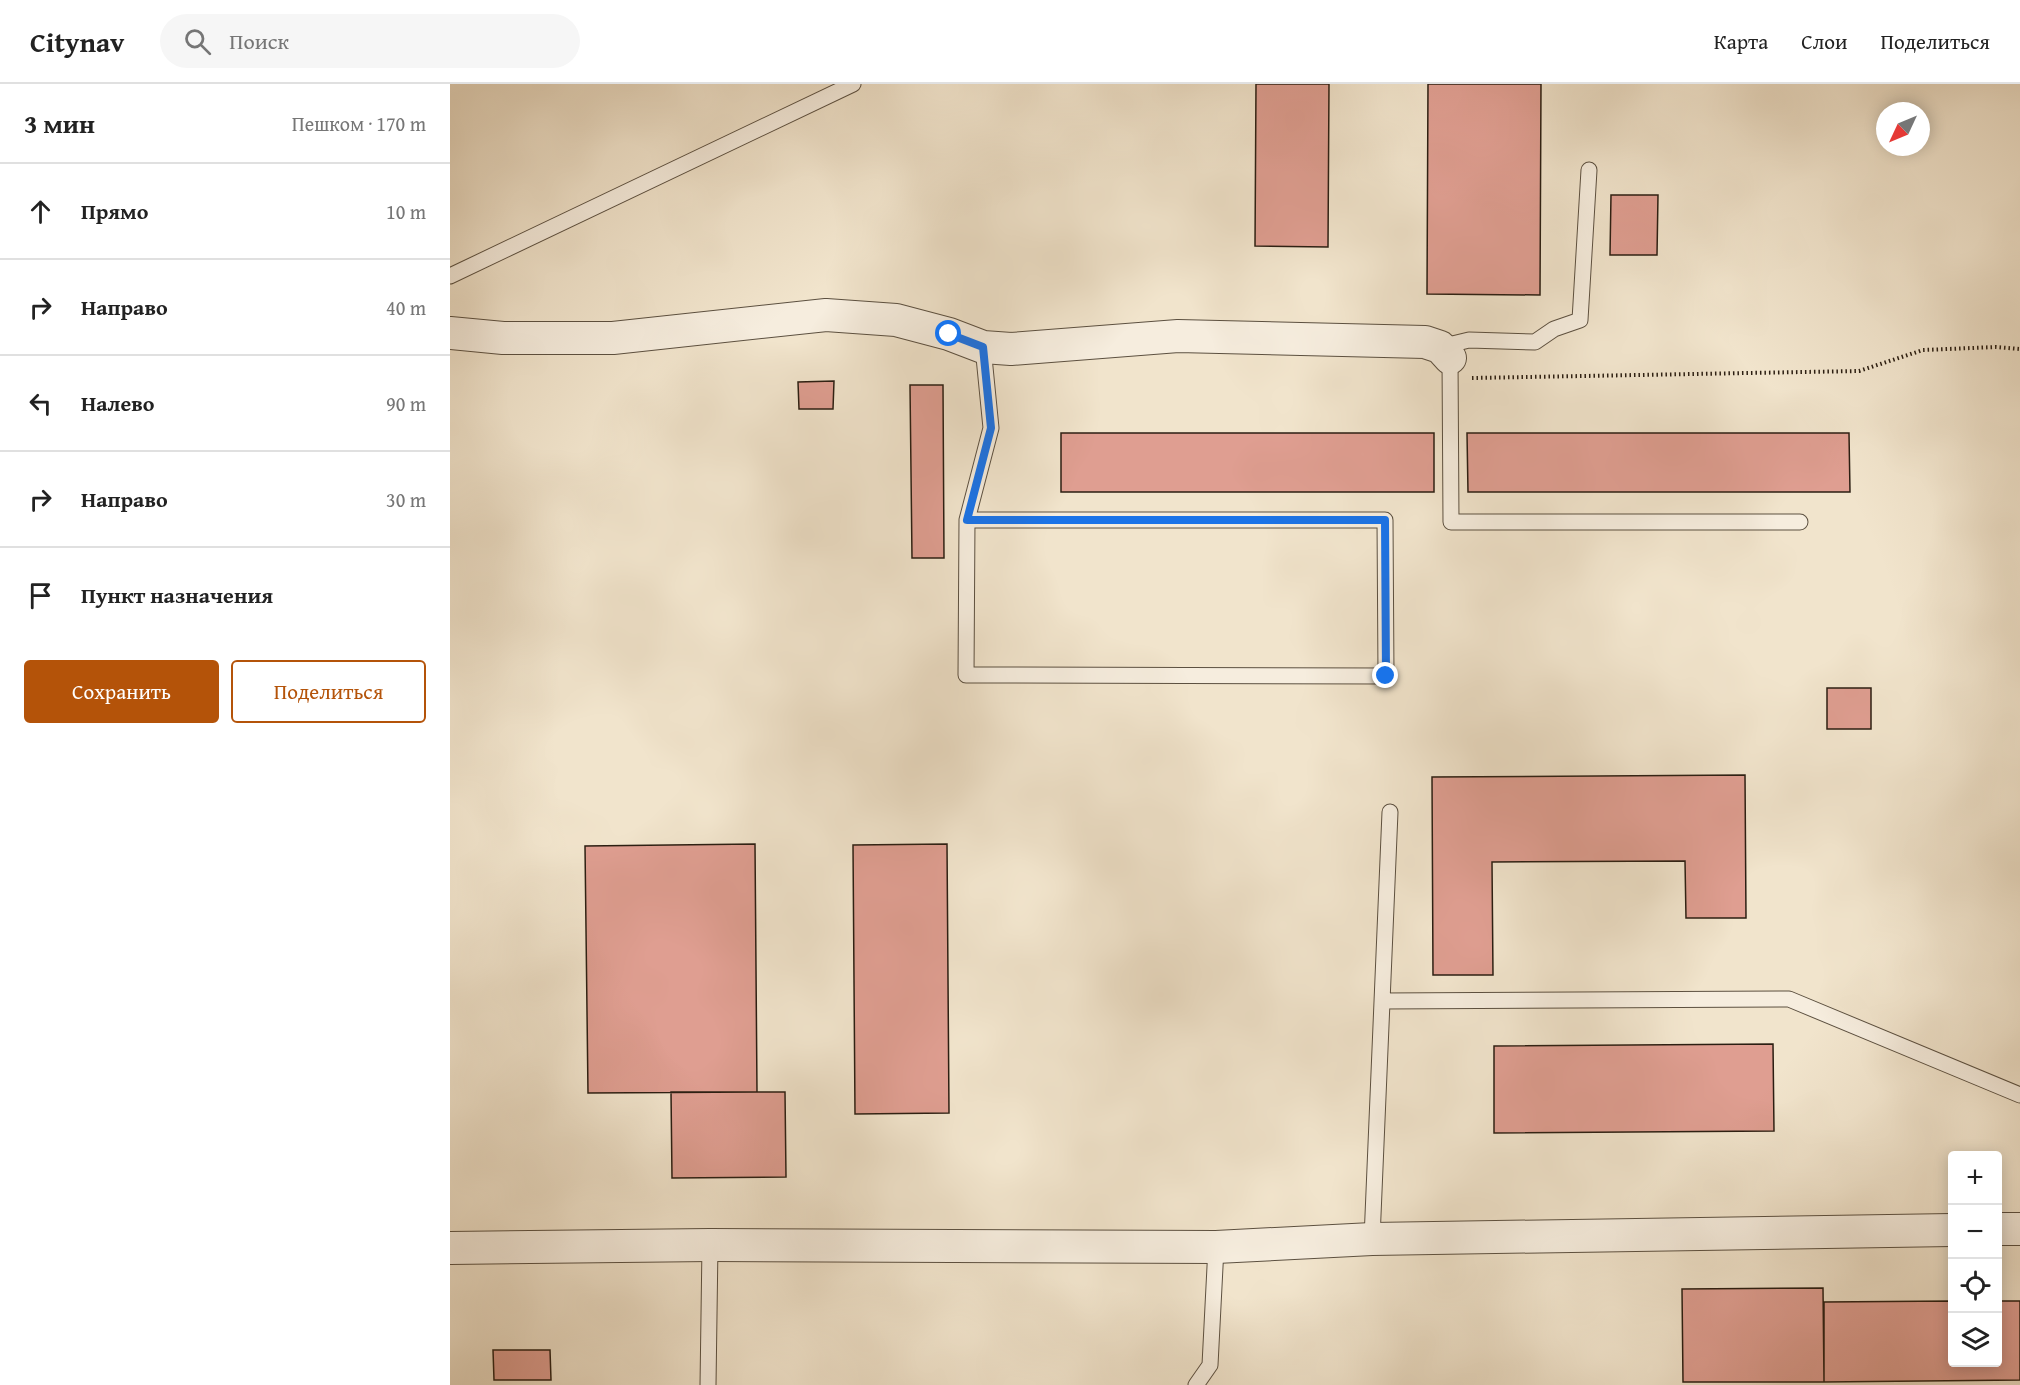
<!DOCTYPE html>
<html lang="ru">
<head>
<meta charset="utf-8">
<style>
  :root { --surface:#fff; --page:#f6f6f6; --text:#222; --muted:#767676; --line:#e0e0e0; --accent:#b45309 }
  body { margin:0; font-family:"Gentium Book Plus",serif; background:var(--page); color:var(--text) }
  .controls { position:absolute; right:18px; bottom:18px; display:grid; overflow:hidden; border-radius:6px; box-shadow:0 3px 15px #0003 }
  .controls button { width:54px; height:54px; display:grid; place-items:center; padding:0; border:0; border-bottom:2px solid var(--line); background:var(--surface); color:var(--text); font:30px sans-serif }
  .compass { position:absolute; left:1426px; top:18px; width:54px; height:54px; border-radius:50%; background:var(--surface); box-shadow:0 3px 15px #0003; rotate:226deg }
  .stop { position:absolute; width:18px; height:18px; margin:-14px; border:4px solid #1a73e8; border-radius:50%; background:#fff }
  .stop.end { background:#1a73e8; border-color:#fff; box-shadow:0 2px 6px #0008 }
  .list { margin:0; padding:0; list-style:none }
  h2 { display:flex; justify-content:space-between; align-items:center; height:78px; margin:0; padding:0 24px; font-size:26px }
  h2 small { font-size:20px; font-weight:400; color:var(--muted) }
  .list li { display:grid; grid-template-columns:39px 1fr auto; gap:18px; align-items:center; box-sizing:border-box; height:96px; padding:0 24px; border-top:2px solid var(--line) }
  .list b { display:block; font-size:22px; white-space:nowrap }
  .list em { font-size:20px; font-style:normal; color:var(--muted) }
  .actions { display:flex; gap:12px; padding:18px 24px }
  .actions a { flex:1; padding:14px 0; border:2px solid var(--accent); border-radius:6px; text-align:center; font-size:21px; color:var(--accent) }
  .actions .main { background:var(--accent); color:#fff }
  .icon { flex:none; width:33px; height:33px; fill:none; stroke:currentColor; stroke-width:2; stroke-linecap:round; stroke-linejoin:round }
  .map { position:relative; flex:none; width:1570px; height:1301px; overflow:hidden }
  header { display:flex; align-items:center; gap:36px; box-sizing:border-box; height:84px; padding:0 30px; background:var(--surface); border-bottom:2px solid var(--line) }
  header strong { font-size:28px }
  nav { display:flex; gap:33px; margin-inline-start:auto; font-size:21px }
  .search { width:420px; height:54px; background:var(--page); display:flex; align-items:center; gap:15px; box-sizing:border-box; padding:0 21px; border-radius:33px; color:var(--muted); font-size:22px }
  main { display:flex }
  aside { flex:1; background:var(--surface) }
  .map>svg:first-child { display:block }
  .building { fill:#df9e91; stroke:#2b1e12; stroke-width:1.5 }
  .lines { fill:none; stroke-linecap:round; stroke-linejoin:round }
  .lane-casing { stroke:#5c5040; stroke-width:17 }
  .street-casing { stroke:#5c5040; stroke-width:34 }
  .path { stroke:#2b1e12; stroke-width:4; stroke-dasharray:1.5 3; stroke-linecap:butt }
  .lane { stroke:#f6edde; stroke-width:15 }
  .street { stroke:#f6edde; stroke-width:32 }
  .route { stroke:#1a73e8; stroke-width:8 }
</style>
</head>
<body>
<header>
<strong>Citynav</strong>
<div class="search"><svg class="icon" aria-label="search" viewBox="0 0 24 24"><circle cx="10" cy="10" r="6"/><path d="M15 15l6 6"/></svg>Поиск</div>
<nav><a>Карта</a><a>Слои</a><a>Поделиться</a></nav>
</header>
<main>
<aside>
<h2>3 мин<small>Пешком · 170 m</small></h2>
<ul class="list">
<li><svg class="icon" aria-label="ahead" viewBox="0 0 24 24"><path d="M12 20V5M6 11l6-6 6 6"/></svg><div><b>Прямо</b></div><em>10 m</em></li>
<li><svg class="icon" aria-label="right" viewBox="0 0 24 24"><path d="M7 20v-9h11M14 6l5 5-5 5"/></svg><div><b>Направо</b></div><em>40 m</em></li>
<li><svg class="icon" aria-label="left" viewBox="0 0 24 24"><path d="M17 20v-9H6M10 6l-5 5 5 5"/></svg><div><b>Налево</b></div><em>90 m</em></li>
<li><svg class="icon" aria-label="right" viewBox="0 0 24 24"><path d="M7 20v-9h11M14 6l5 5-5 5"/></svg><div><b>Направо</b></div><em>30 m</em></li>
<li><svg class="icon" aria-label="arrive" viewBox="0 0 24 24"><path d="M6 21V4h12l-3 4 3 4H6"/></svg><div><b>Пункт назначения</b></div></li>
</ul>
<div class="actions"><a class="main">Сохранить</a><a>Поделиться</a></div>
</aside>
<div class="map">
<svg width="1570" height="1301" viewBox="0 0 1570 1301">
  <rect width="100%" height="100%" fill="#f1e4cc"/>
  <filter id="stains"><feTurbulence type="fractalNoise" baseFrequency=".00333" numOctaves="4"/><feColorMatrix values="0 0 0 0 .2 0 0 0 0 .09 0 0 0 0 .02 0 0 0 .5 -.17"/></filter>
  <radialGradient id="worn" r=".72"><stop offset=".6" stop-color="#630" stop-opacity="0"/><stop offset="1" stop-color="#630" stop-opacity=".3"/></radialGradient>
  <path class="building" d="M 806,0 L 879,0 L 878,163 L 805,162 Z
    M 978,0 L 1091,0 L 1090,211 L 977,210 Z
    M 1161,111 L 1208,111 L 1207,171 L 1160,171 Z
    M 384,297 L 383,325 L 349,325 L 348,298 Z
    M 460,301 L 493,301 L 494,474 L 462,474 Z
    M 611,349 L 984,349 L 984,408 L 611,408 Z
    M 1017,349 L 1399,349 L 1400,408 L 1018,408 Z
    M 1377,604 L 1421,604 L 1421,645 L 1377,645 Z
    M 1295,691 L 1296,834 L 1236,834 L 1235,777 L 1042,778 L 1043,891 L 983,891 L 982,693 Z
    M 305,760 L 307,1008 L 138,1009 L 135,762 Z
    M 497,760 L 499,1029 L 405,1030 L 403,761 Z
    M 1323,960 L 1324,1047 L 1044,1049 L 1044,962 Z
    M 221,1008 L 335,1008 L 336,1093 L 222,1094 Z
    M 1373,1204 L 1374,1298 L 1233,1298 L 1232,1205 Z
    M 1502,1217 L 1502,1278 L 1548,1278 L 1548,1217 L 1570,1217 L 1570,1296 L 1374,1298 L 1374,1218 Z
    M 43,1266 L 100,1266 L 101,1296 L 44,1296 Z"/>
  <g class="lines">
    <g class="lane-casing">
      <path id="lane" d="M 0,192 L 403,0
        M 990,263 L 1019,256 L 1085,258 L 1104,245 L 1130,236 L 1139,86
        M 1000,274 L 1001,438 L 1350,438
        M 517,436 L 935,436 L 936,592 L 516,591 L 517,436 L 541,344 L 533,263
        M 932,917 L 1339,915 L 1570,1011
        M 922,1155 L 940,728
        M 258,1301 L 260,1161
        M 746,1301 L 760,1281 L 766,1163"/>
    </g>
    <g class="street-casing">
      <path id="street" d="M 0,249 L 53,254 L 163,254 L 376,231 L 446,236 L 499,250 L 533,263 L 561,265 L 728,252 L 975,258 L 990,263 L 1000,274
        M 1548,1145 L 1570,1145
        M 0,1164 L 260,1161 L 766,1163 L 922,1155 L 1502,1146"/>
    </g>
    <path class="path" d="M 1022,294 L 1409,287 L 1473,266 L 1546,263 L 1570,265"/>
    <use href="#lane" class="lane"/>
    <use href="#street" class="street"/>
  </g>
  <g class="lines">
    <path class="route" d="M 499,250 L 533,263 L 541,344 L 517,436 L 935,436 L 936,592"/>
  </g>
  <rect width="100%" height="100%" filter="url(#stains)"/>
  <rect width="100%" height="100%" fill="url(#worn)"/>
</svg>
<div class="controls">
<button>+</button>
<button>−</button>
<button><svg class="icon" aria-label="locate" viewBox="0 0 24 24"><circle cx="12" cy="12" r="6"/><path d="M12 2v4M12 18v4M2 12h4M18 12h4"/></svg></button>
<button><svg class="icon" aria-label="layers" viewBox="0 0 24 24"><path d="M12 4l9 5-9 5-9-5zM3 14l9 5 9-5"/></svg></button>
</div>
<svg class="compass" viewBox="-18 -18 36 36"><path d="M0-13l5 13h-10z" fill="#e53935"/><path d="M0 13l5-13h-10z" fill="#767676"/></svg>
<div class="stop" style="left:499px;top:250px"></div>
<div class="stop end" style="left:936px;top:592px"></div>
</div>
</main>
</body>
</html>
